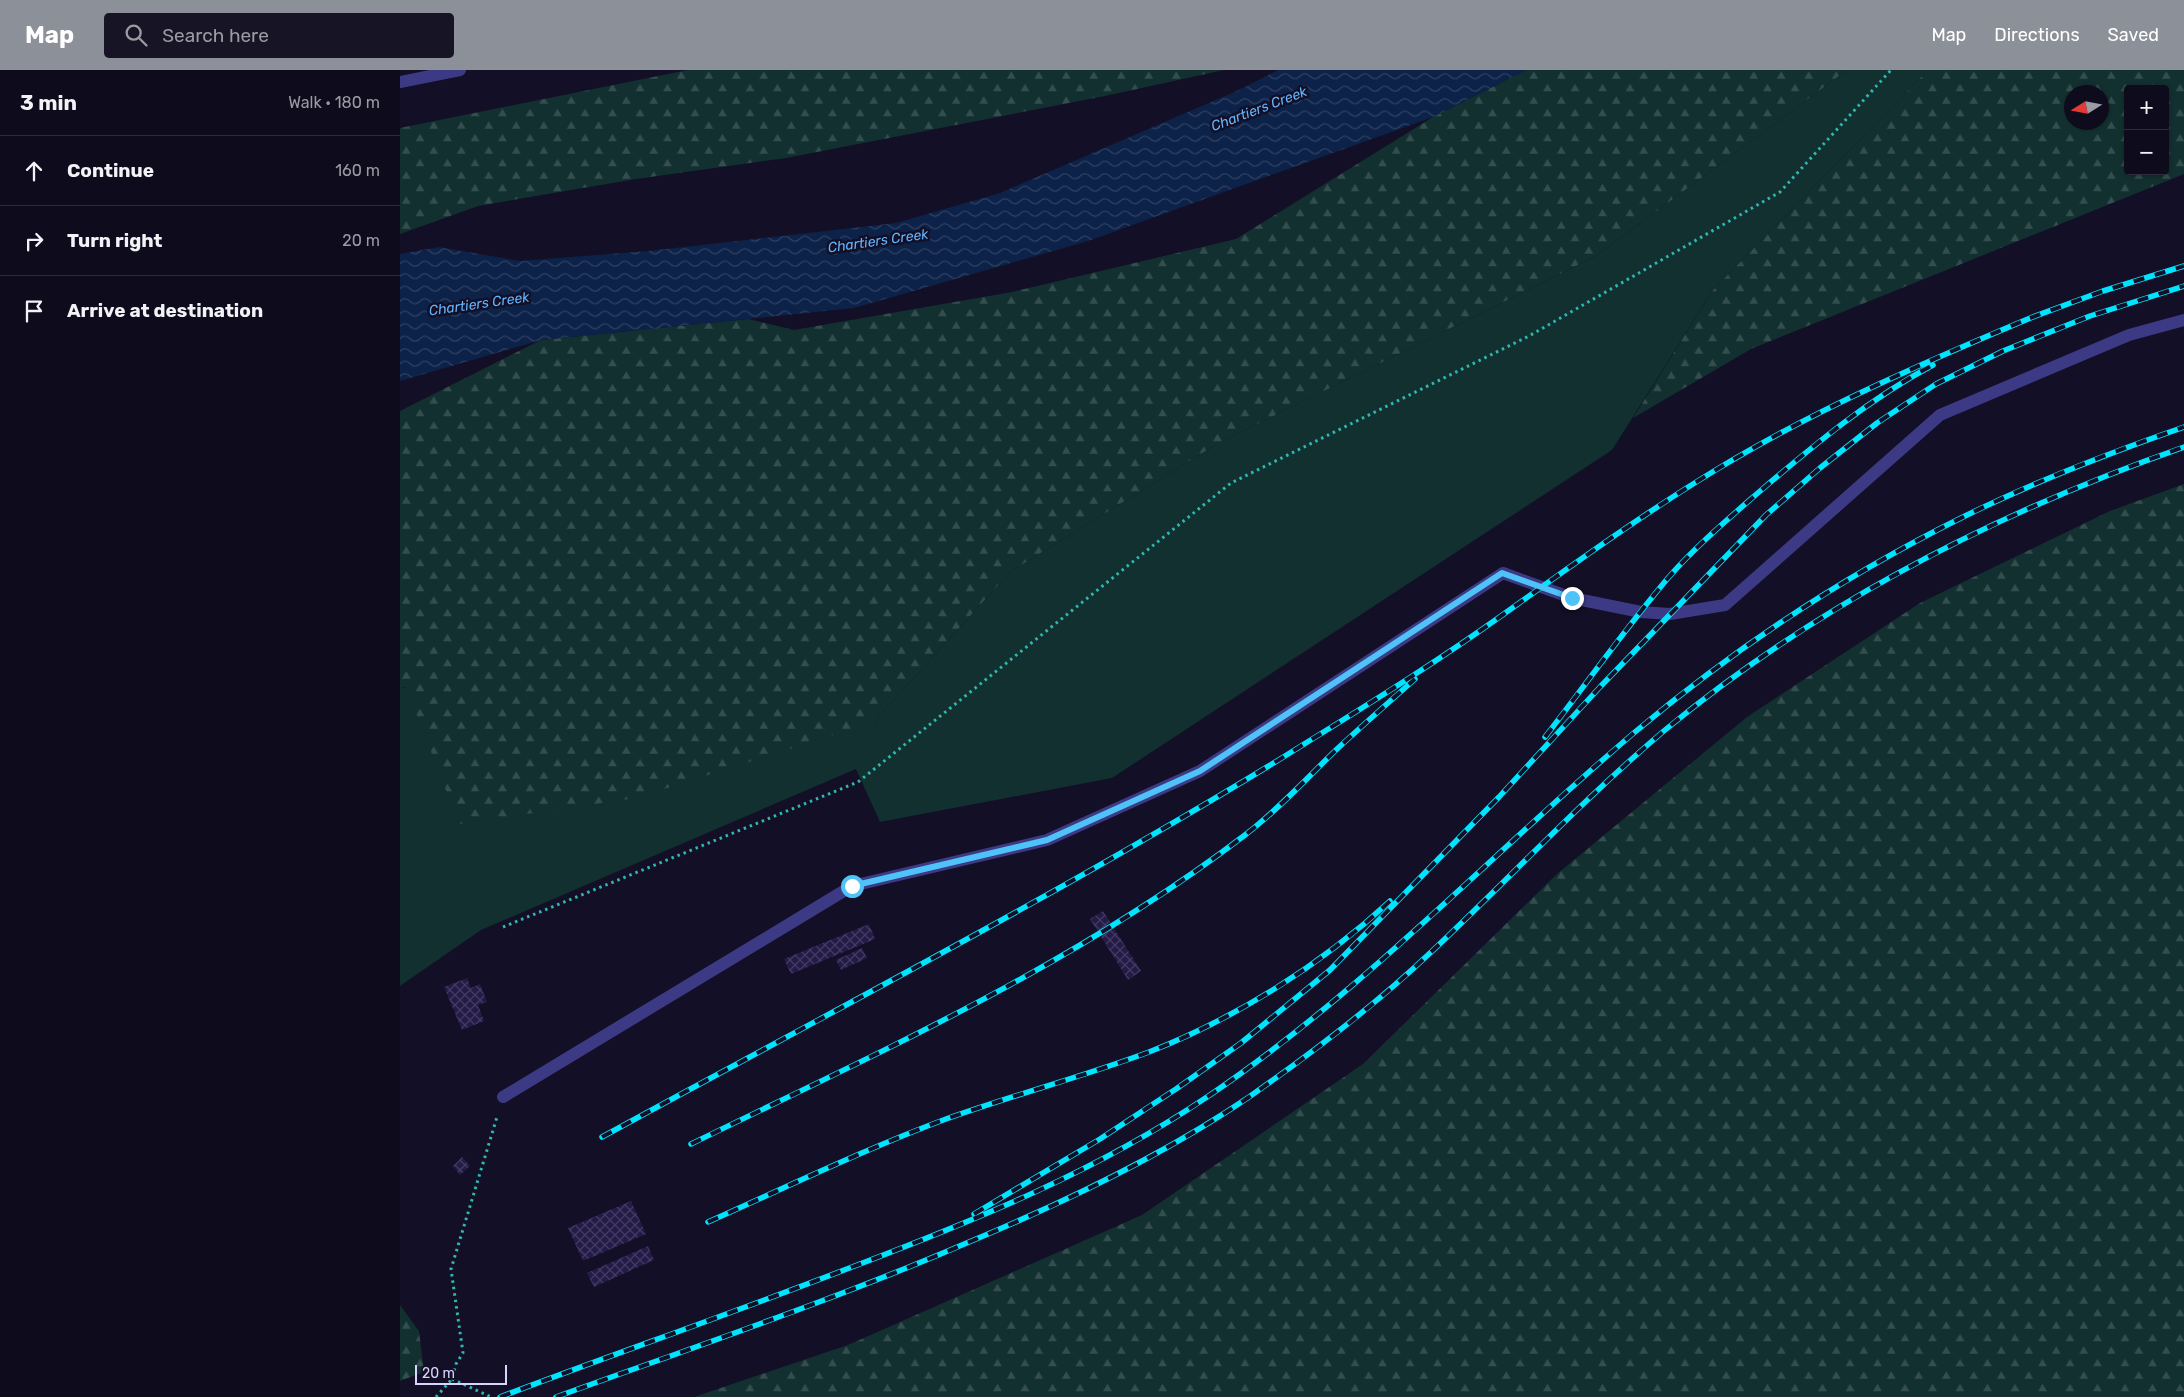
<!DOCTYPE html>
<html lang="en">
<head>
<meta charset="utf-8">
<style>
  :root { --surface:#0e0b1c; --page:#171425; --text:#f1f3f6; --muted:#9b9ba3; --line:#2e2b3b; --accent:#8c9099 }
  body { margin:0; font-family:Rubik,sans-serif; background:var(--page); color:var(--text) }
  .controls { position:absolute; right:15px; top:15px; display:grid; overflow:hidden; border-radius:5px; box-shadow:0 1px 4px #0004 }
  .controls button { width:45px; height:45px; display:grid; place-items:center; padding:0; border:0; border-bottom:1px solid var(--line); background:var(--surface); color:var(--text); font:25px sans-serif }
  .compass { position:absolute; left:1664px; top:15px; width:45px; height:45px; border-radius:50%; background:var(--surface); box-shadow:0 1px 4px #0004; rotate:259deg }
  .scale { position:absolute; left:15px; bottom:12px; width:92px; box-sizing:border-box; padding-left:5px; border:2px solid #d9d4ff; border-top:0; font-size:14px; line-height:18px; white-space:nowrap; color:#d9d4ff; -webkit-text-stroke:4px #130f26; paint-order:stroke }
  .stop { position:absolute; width:15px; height:15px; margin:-11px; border:4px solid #4fc3f7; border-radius:50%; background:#fff }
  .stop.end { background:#4fc3f7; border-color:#fff; box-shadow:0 1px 5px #0008 }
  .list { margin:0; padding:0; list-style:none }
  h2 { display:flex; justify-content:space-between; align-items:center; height:65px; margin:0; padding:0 20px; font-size:21px }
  h2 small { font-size:16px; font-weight:400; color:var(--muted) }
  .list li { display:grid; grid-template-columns:32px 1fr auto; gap:15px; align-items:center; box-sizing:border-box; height:70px; padding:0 20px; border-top:1px solid var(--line) }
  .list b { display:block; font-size:19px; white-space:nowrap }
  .list em { font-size:16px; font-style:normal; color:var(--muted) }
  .icon { flex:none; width:28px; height:28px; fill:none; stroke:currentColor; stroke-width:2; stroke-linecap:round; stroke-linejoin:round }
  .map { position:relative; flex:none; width:1784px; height:1327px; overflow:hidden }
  header { display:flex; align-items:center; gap:30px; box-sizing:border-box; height:70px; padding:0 25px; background:var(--accent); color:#fff }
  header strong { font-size:24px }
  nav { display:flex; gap:28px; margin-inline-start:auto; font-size:18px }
  .search { width:350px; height:45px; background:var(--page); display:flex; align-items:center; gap:12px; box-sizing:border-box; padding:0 18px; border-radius:5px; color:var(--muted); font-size:19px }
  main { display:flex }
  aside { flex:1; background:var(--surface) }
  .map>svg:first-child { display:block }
  .grass { fill:#12302f }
  .forest { fill:url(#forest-firs); fill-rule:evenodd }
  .water { fill:url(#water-waves) }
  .building { fill:url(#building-cross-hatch) }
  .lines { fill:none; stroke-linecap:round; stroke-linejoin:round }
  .path { stroke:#2fb8b0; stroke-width:3; stroke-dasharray:2.5 4; stroke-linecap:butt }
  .service { stroke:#3d3a85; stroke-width:12 }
  .rail-casing { stroke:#00e5ff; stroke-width:5.5 }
  .rail { stroke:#130f26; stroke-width:4; stroke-dasharray:11; stroke-linecap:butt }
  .route { stroke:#4fc3f7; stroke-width:6 }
  .labels { text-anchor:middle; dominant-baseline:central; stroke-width:5; stroke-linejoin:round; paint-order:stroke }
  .water-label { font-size:14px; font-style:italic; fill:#62b6ff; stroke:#130f26 }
</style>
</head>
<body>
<header>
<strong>Map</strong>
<div class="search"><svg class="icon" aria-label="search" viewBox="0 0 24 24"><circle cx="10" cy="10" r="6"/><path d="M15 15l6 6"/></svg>Search here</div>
<nav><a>Map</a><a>Directions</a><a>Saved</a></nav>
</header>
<main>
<aside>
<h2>3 min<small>Walk · 180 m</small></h2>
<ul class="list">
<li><svg class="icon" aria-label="ahead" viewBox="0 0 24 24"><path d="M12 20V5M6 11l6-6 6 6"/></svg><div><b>Continue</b></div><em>160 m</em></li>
<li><svg class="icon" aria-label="right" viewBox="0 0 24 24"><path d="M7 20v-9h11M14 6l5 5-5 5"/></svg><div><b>Turn right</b></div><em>20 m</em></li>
<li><svg class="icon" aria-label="arrive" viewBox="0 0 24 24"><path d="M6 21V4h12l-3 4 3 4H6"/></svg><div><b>Arrive at destination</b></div></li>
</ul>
</aside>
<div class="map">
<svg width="1784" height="1327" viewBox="0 0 1784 1327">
  <defs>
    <pattern id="forest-firs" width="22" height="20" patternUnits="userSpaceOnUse" patternTransform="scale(1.25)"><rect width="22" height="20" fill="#12302f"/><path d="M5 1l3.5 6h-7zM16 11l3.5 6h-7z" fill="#344d4e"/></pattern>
    <pattern id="water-waves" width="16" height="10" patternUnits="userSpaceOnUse" patternTransform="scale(1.25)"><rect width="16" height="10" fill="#0c2248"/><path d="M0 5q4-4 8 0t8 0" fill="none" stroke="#2f4163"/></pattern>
    <pattern id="building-cross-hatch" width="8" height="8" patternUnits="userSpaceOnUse" patternTransform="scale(1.25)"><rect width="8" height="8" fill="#241b47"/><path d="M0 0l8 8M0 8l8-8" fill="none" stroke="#433b63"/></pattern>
  </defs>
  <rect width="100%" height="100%" fill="#130f26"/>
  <path class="grass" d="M 1447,0 L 1525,0 L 1525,3 L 1313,220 L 1212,380 L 712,708 L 480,752 L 456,699 L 81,860 L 0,916 L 0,617 L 474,652 L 610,502 L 817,374 L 1196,186 Z"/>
  <path class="forest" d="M 288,0 L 824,0 L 705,26 L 386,88 L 236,109 L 78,136 L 0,164 L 0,58 Z
    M 1126,0 L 1447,0 L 1196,186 L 817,374 L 610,502 L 474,652 L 236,728 L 59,754 L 6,617 L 0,617 L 0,341 L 141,270 L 348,249 L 394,260 L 612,222 L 836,169 L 1033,47 Z
    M 1525,0 L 1784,0 L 1784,104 L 1351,279 L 1233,348 L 1313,220 L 1525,3 ZM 1728,19 L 1765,19 L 1765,101 L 1728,101 ZM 1702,22 L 1702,52 L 1672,52 L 1672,22 Z
    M 1784,414 L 1784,1327 L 294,1327 L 448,1275 L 742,1145 L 963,994 L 1157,804 L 1347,647 L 1520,533 L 1710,441 Z
    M 0,1235 L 19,1261 L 24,1302 L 0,1311 Z"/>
  <path class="water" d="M 878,0 L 1126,0 L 1033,47 L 688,171 L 454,238 L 141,270 L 0,311 L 0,184 L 39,177 L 120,191 L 248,181 L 496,153 L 600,123 L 839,20 Z"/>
  <path class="building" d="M 703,841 L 741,901 L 728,910 L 690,849 Z
    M 469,854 L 475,869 L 391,904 L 384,889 Z
    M 462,878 L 467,888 L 441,900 L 436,890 Z
    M 67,908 L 71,918 L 80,914 L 87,932 L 78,935 L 84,951 L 62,960 L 44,917 Z
    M 62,1087 L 70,1096 L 60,1105 L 53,1096 Z
    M 231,1131 L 246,1164 L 183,1191 L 168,1158 Z
    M 248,1176 L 254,1190 L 194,1217 L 187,1203 Z"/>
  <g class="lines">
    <path class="path" d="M 103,857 L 458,712 L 831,413 L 1129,266 L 1380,122 L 1491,0
      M 52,1309 L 91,1327
      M 36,1327 L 52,1309 L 56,1294 L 63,1283 L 51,1199 L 97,1047"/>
    <path class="service" d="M 0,12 L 60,0
      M 103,1027 L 452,816 L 647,770 L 800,701 L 1103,503 L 1172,528 L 1241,542 L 1270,544 L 1325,535 L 1540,345 L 1729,265 L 1784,250"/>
    <g class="rail-casing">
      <path id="rail" d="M 1630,248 L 1703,221 L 1784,196
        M 1145,667 C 1186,614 1225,559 1268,508 C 1295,477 1328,449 1359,422 C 1414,375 1469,329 1533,295
        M 202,1067 C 431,942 663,822 885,686 C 957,641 1031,596 1101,546 C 1171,496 1240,446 1314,401 C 1416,339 1525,292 1635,246
        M 291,1074 C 482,981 676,894 845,765 C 879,739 907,708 937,679 C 963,655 989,632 1015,609
        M 574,1144 L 700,1069 L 776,1019 L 841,973 L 930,900 L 1099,727 L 1200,617 L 1366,445 L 1420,398 L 1477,353 L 1536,314 L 1603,281 L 1690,246 L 1784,216
        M 308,1152 C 387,1117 465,1079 546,1049 C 613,1025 682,1007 749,982 C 836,948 921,895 990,831
        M 100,1327 C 217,1283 335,1242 452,1197 C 576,1150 697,1101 807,1027 C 963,922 1092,783 1235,662 C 1335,578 1447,504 1565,446 C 1636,411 1709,383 1784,357
        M 156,1327 C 294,1277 434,1230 569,1172 C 665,1132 762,1086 849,1027 C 912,983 973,937 1029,884 C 1108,810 1182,730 1265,660 C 1418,534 1598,442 1784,377"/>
    </g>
    <use href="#rail" class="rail"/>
  </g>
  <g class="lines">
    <path class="route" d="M 452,816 L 647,770 L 800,701 L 1102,503 L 1172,528"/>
  </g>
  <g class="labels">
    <g class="water-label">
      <text transform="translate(859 39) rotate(-21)">Chartiers Creek</text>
      <text transform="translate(478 171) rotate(-8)">Chartiers Creek</text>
      <text transform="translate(79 234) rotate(-8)">Chartiers Creek</text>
    </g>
  </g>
</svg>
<div class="controls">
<button>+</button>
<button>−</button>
</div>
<svg class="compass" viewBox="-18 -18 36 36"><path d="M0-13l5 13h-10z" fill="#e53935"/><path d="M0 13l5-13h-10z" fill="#9b9ba3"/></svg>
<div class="scale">20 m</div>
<div class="stop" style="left:452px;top:816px"></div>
<div class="stop end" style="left:1172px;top:528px"></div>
</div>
</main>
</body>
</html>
